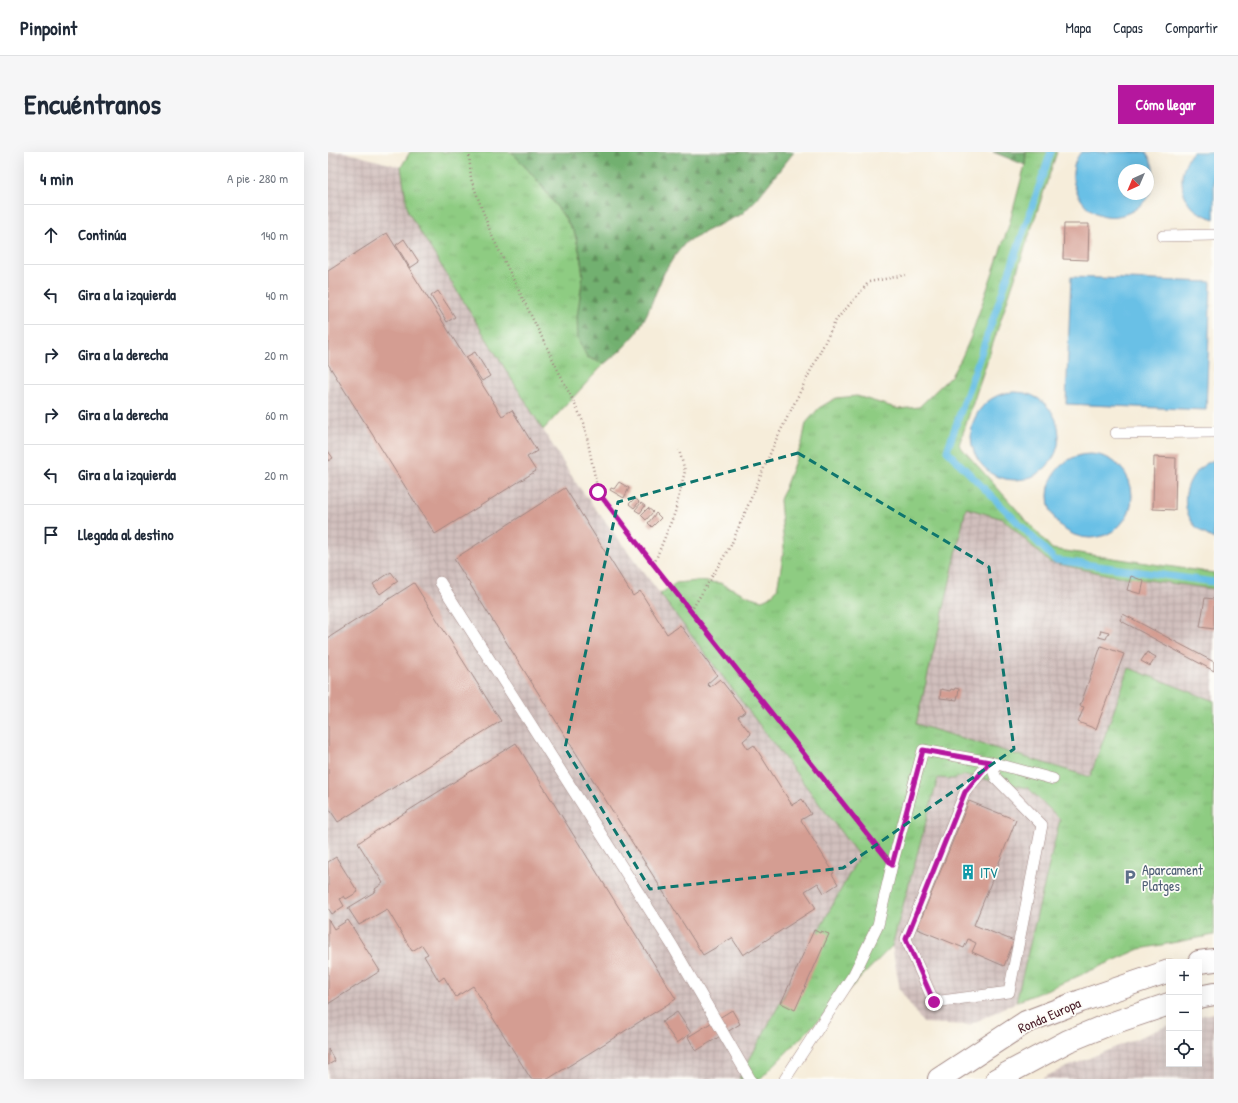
<!DOCTYPE html>
<html lang="es">
<head>
<meta charset="utf-8">
<style>
  :root { --surface:#fff; --page:#f6f6f7; --text:#1f2937; --muted:#747a83; --line:#e0e1e3; --accent:#b5179e }
  body { margin:0; font-family:"Patrick Hand",sans-serif; background:var(--page); color:var(--text) }
  .controls { position:absolute; right:12px; bottom:12px; display:grid; overflow:hidden; border-radius:0px; box-shadow:0 4px 16px #0002 }
  .controls button { width:36px; height:36px; display:grid; place-items:center; padding:0; border:0; border-bottom:1px solid var(--line); background:var(--surface); color:var(--text); font:20px sans-serif }
  .compass { position:absolute; left:790px; top:12px; width:36px; height:36px; border-radius:50%; background:var(--surface); box-shadow:0 4px 16px #0002; rotate:224deg }
  .stop { position:absolute; width:12px; height:12px; margin:-9px; border:3px solid #b5179e; border-radius:50%; background:#fff }
  .stop.end { background:#b5179e; border-color:#fff; box-shadow:0 1px 4px #0008 }
  .list { margin:0; padding:0; list-style:none }
  h2 { display:flex; justify-content:space-between; align-items:center; height:52px; margin:0; padding:0 16px; font-size:17px }
  h2 small { font-size:13px; font-weight:400; color:var(--muted) }
  .list li { display:grid; grid-template-columns:26px 1fr auto; gap:12px; align-items:center; box-sizing:border-box; height:60px; padding:0 16px; border-top:1px solid var(--line) }
  .list b { display:block; font-size:15px; white-space:nowrap }
  .list em { font-size:13px; font-style:normal; color:var(--muted) }
  .icon { flex:none; width:22px; height:22px; fill:none; stroke:currentColor; stroke-width:2; stroke-linecap:round; stroke-linejoin:round }
  .map { position:relative; flex:none; width:886px; height:927px; overflow:hidden; border-radius:0px }
  header { display:flex; align-items:center; gap:24px; box-sizing:border-box; height:56px; padding:0 20px; background:var(--surface); border-bottom:1px solid var(--line) }
  header strong { font-size:19px }
  nav { display:flex; gap:22px; margin-inline-start:auto; font-size:14px }
  .intro { display:flex; align-items:center; justify-content:space-between; box-sizing:border-box; height:96px; padding:0 24px }
  h1 { margin:0; font-size:28px }
  .button { padding:10px 18px; border-radius:0px; background:var(--accent); color:#fff; font-size:14px; font-weight:700 }
  main { display:flex; gap:24px; padding:0 24px }
  aside { flex:1; background:var(--surface); border-radius:0px; box-shadow:0 4px 16px #0002 }
  .map>svg:first-child { display:block }
  .industrial { fill:url(#industrial-grid) }
  .grass { fill:url(#grass-tufts); stroke:#6c7656 }
  .forest { fill:url(#forest-firs); stroke:#5e684e }
  .water { fill:#69c0e6; stroke:#5a7088; fill-rule:evenodd }
  .lines { fill:none; stroke-linecap:round; stroke-linejoin:round }
  .stream { stroke:#69c0e6; stroke-width:7 }
  .building { fill:#d49d92 }
  .service-casing { stroke:#a08682; stroke-width:12 }
  .tertiary-casing { stroke:#a08682; stroke-width:24 }
  .path { stroke:#a08682; stroke-width:2.5; stroke-dasharray:1 3; stroke-linecap:butt }
  .service { stroke:#fff; stroke-width:11 }
  .tertiary { stroke:#fff; stroke-width:22 }
  .route { stroke:#b5179e; stroke-width:5 }
  .marked { fill:none; stroke:#0f766e; stroke-width:3; stroke-dasharray:8 5; stroke-linejoin:round }
  .labels { text-anchor:middle; dominant-baseline:central; stroke-width:3.5; stroke-linejoin:round; paint-order:stroke }
  .service-label { font-size:14px; fill:#4e5e75; stroke:#fdfcf7; text-anchor:start }
  .culture-label { font-size:14px; fill:#0d838f; stroke:#fdfcf7; text-anchor:start }
  .street-label { font-size:14px; fill:#4a1f2b; stroke:#fdfcf7 }
</style>
</head>
<body>
<header>
<strong>Pinpoint</strong>
<nav><a>Mapa</a><a>Capas</a><a>Compartir</a></nav>
</header>
<div class="intro"><h1>Encuéntranos</h1><a class="button">Cómo llegar</a></div>
<main>
<aside>
<h2>4 min<small>A pie · 280 m</small></h2>
<ul class="list">
<li><svg class="icon" aria-label="ahead" viewBox="0 0 24 24"><path d="M12 20V5M6 11l6-6 6 6"/></svg><div><b>Continúa</b></div><em>140 m</em></li>
<li><svg class="icon" aria-label="left" viewBox="0 0 24 24"><path d="M17 20v-9H6M10 6l-5 5 5 5"/></svg><div><b>Gira a la izquierda</b></div><em>40 m</em></li>
<li><svg class="icon" aria-label="right" viewBox="0 0 24 24"><path d="M7 20v-9h11M14 6l5 5-5 5"/></svg><div><b>Gira a la derecha</b></div><em>20 m</em></li>
<li><svg class="icon" aria-label="right" viewBox="0 0 24 24"><path d="M7 20v-9h11M14 6l5 5-5 5"/></svg><div><b>Gira a la derecha</b></div><em>60 m</em></li>
<li><svg class="icon" aria-label="left" viewBox="0 0 24 24"><path d="M17 20v-9H6M10 6l-5 5 5 5"/></svg><div><b>Gira a la izquierda</b></div><em>20 m</em></li>
<li><svg class="icon" aria-label="arrive" viewBox="0 0 24 24"><path d="M6 21V4h12l-3 4 3 4H6"/></svg><div><b>Llegada al destino</b></div></li>
</ul>
</aside>
<div class="map">
<svg width="886" height="927" viewBox="0 0 886 927">
  <defs>
    <pattern id="industrial-grid" width="8" height="8" patternUnits="userSpaceOnUse"><rect width="8" height="8" fill="#d1c0bd"/><path d="M0 4h8M4 0v8" fill="none" stroke="#b5a5a3"/></pattern>
    <pattern id="grass-tufts" width="24" height="20" patternUnits="userSpaceOnUse"><rect width="24" height="20" fill="#8ecc82"/><path d="M3 7l-1-3M5 7V3M7 7l1-3M15 17l-1-3M17 17v-4M19 17l1-3" fill="none" stroke="#7caf70"/></pattern>
    <pattern id="forest-firs" width="22" height="20" patternUnits="userSpaceOnUse"><rect width="22" height="20" fill="#72b070"/><path d="M5 1l3.5 6h-7zM16 11l3.5 6h-7z" fill="#608f5c"/></pattern>
  </defs>
  <rect width="100%" height="100%" fill="#fdfcf7"/>
  <filter id="ink" filterUnits="userSpaceOnUse"><feTurbulence type="fractalNoise" baseFrequency=".025" numOctaves="2"/><feDisplacementMap in="SourceGraphic" scale="8" xChannelSelector="R" yChannelSelector="G"/><feConvolveMatrix kernelMatrix="1 2 1 2 8 2 1 2 1" color-interpolation-filters="sRGB"/></filter>
  <filter id="wash" filterUnits="userSpaceOnUse"><feTurbulence type="fractalNoise" baseFrequency=".012" numOctaves="4" result="noise"/><feDisplacementMap in="SourceGraphic" scale="16" xChannelSelector="R" yChannelSelector="G"/><feGaussianBlur stdDeviation="0.9" result="paint"/><feColorMatrix in="noise" values="0 0 0 0 0 0 0 0 0 0 0 0 0 0 0 0 0 1.4 0 .05"/><feComposite in="paint" operator="in"/></filter>
  <g filter="url(#wash)">
    <rect width="100%" height="100%" fill="#f6edda"/>
    <path class="industrial" d="M 0,0 L 16,0 L 73,15 L 80,60 L 248,331 L 531,704 L 411,927 L 0,927 Z
      M 638,355 L 675,367 L 721,410 L 781,423 L 886,437 L 886,549 L 801,517 L 762,625 L 588,572 L 617,452 Z
      M 637,623 L 700,636 L 732,667 L 688,850 L 641,873 L 595,871 L 572,838 L 564,794 L 610,626 L 626,627 Z
      M 886,861 L 886,927 L 713,927 L 725,921 L 841,873 L 841,912 L 871,912 L 871,864 Z"/>
    <path class="grass" d="M 82,0 L 184,0 L 209,28 L 235,63 L 247,82 L 252,102 L 255,124 L 252,144 L 259,205 L 276,212 L 215,278 L 80,60 L 73,15 Z
      M 698,0 L 729,0 L 631,293 L 724,397 L 886,421 L 886,437 L 781,423 L 721,410 L 675,367 L 638,356 L 617,452 L 588,572 L 762,625 L 801,516 L 886,549 L 886,783 L 812,797 L 723,836 L 688,850 L 732,667 L 700,636 L 637,623 L 626,627 L 610,626 L 564,794 L 432,927 L 411,927 L 531,704 L 332,442 L 348,431 L 369,429 L 392,431 L 423,445 L 434,448 L 443,444 L 449,437 L 453,416 L 456,395 L 452,348 L 474,291 L 478,271 L 491,256 L 508,246 L 529,244 L 571,257 L 591,255 L 623,224 L 633,207 L 642,187 L 681,73 L 697,13 Z"/>
    <path class="forest" d="M 184,0 L 466,0 L 428,48 L 414,62 L 378,79 L 358,90 L 346,105 L 336,121 L 319,162 L 308,182 L 292,199 L 276,212 L 259,205 L 250,187 L 249,165 L 255,124 L 252,102 L 247,82 L 235,63 L 209,28 Z
      M 665,0 L 698,0 L 697,13 Z"/>
    <path class="water" d="M 753,0 L 818,0 C 853,51 766,98 746,32 C 743,22 746,8 753,0 ZM 796,18 L 820,18 L 820,42 L 796,42 Z
      M 865,0 L 886,0 L 886,67 C 878,64 870,61 864,55 C 850,39 851,15 865,0 Z
      M 743,125 L 883,130 L 878,258 L 738,252 Z
      M643 284a44 44 0 1 1 88 0a44 44 0 1 1-88 0Z
      M720 344a42 42 0 1 1 84 0a42 42 0 1 1-84 0Z
      M 886,308 L 886,387 C 878,383 869,378 864,370 C 849,347 861,317 886,308 Z"/>
    <g class="lines">
      <path class="stream" d="M 723,0 L 619,299 L 727,408 L 886,430"/>
    </g>
    <g id="blocks">
      <path class="building" d="M 736,72 L 761,72 L 760,108 L 735,107 Z
        M 59,81 L 174,264 L 184,258 L 209,299 L 199,305 L 208,319 L 107,382 L 0,212 L 0,119 Z
        M 76,87 L 91,110 L 82,116 L 68,93 Z
        M 110,139 L 127,165 L 119,170 L 103,144 Z
        M 147,200 L 162,224 L 154,229 L 138,205 Z
        M 0,299 L 5,306 L 0,309 Z
        M 826,305 L 848,306 L 847,358 L 825,357 Z
        M 291,330 L 301,336 L 296,346 L 282,338 L 283,336 L 286,337 Z
        M 237,336 L 305,444 L 312,439 L 339,482 L 352,473 L 389,523 L 379,532 L 382,535 L 392,527 L 418,560 L 410,565 L 423,582 L 415,589 L 420,597 L 426,593 L 464,653 L 474,647 L 483,662 L 473,668 L 506,721 L 504,722 L 510,732 L 496,741 L 490,731 L 477,739 L 488,756 L 415,803 L 404,786 L 375,803 L 126,407 Z
        M 307,346 L 311,350 L 306,356 L 301,352 Z
        M 313,351 L 317,354 L 312,361 L 307,358 Z
        M 320,356 L 325,360 L 318,368 L 313,363 Z
        M 328,361 L 333,366 L 324,375 L 320,371 Z
        M 63,420 L 70,429 L 52,442 L 45,432 Z
        M 803,424 L 816,429 L 813,442 L 799,438 Z
        M 86,431 L 173,569 L 10,670 L 0,655 L 0,486 Z
        M 877,446 L 886,447 L 886,477 L 872,475 Z
        M 795,462 L 886,510 L 886,519 L 795,470 L 792,468 Z
        M 773,478 L 781,480 L 778,487 L 771,485 Z
        M 773,494 L 796,502 L 768,577 L 750,570 L 756,555 L 752,554 Z
        M 819,500 L 828,505 L 822,514 L 813,509 Z
        M 627,536 L 631,537 L 629,548 L 612,546 L 613,537 L 622,539 L 623,537 L 626,538 Z
        M 188,591 L 348,847 L 220,927 L 203,927 L 145,834 L 128,845 L 116,825 L 111,829 L 96,804 L 100,802 L 94,793 L 84,799 L 59,757 L 31,773 L 20,756 L 48,739 L 47,737 L 55,731 L 30,691 L 48,679 Z
        M 641,649 L 688,668 L 646,773 L 686,789 L 676,814 L 644,800 L 648,791 L 640,787 L 636,796 L 589,777 Z
        M 8,705 L 30,740 L 18,747 L 16,744 L 12,747 L 16,754 L 4,762 L 0,756 L 0,710 Z
        M 0,767 L 6,777 L 20,768 L 52,819 L 0,852 Z
        M 486,778 L 492,781 L 493,779 L 501,782 L 467,858 L 453,851 Z
        M 404,858 L 412,872 L 368,899 L 360,885 Z
        M 349,860 L 363,881 L 349,891 L 334,870 Z
        M 0,897 L 7,909 L 0,913 Z"/>
    </g>
  </g>
  <g filter="url(#ink)">
    <use href="#blocks" fill-opacity="0" stroke="#a08682" stroke-width="1"/>
    <g class="lines">
      <g class="service-casing">
        <path id="service" d="M 835,84 L 886,83
          M 788,281 L 886,280
          M 112,430 L 344,793 L 422,927
          M 662,610 L 668,626 L 714,673 L 681,840 L 606,850 L 578,787 L 637,640 Z
          M 457,927 L 526,822 L 550,773 L 564,713 L 595,598 L 662,610 L 725,627"/>
      </g>
      <g class="tertiary-casing">
        <path id="tertiary" d="M 871,810 L 886,808
          M 871,845 L 886,842
          M 611,927 L 698,870 L 753,849 L 841,819
          M 669,927 L 740,889 L 779,873 L 841,852"/>
      </g>
      <path class="path" d="M 141,0 L 143,27 L 164,84 L 256,271 L 270,340 L 326,413 L 551,698
        M 326,412 L 347,360 L 357,319 L 351,298
        M 363,459 L 403,393 L 448,288 L 508,168 L 541,130 L 577,123"/>
      <use href="#service" class="service"/>
      <use href="#tertiary" class="tertiary"/>
    </g>
  </g>
  <g class="lines" filter="url(#ink)">
    <path class="route" d="M 270,340 L 326,413 L 564,713 L 595,598 L 662,610 L 637,640 L 578,787 L 606,850"/>
  </g>
  <path class="marked" d="M 470,301 L 661,415 L 686,597 L 515,716 L 322,737 L 237,596 L 290,350 Z"/>
  <defs>
    <g id="building-bare" transform="scale(1.2)"><path d="M-4-6H4V6H1V3H-1V6H-4ZM-2.5-4.3h1.7v1.8h-1.7ZM.8-4.3h1.7v1.8H.8ZM-2.5-1h1.7V.8h-1.7ZM.8-1h1.7V.8H.8Z" fill="#0f9aa8" stroke="#fdfcf7" stroke-width="2.5" paint-order="stroke"/></g>
    <g id="parking-bare" transform="scale(1.2)"><path d="M-3.5-5.5H1a3.5 3.5 0 0 1 0 7H-1V5.5H-3.5ZM-1-3.4V-.6H.8a1.4 1.4 0 0 0 0-2.8Z" fill="#5c6f8a" stroke="#fdfcf7" stroke-width="2.5" paint-order="stroke"/></g>
  </defs>
  <g fill-rule="evenodd">
    <use href="#building-bare" x="640" y="720"/>
    <use href="#parking-bare" x="802" y="725"/>
  </g>
  <g class="labels">
    <g class="service-label">
      <text x="814" y="717">Aparcament<tspan x="814" dy="16">Platges</tspan></text>
    </g>
    <g class="culture-label">
      <text x="652" y="720">ITV</text>
    </g>
    <g class="street-label">
      <text transform="translate(721 863) rotate(-24)">Ronda Europa</text>
    </g>
  </g>
</svg>
<div class="controls">
<button>+</button>
<button>−</button>
<button><svg class="icon" aria-label="locate" viewBox="0 0 24 24"><circle cx="12" cy="12" r="6"/><path d="M12 2v4M12 18v4M2 12h4M18 12h4"/></svg></button>
</div>
<svg class="compass" viewBox="-18 -18 36 36"><path d="M0-13l5 13h-10z" fill="#e53935"/><path d="M0 13l5-13h-10z" fill="#747a83"/></svg>
<div class="stop" style="left:270px;top:340px"></div>
<div class="stop end" style="left:606px;top:850px"></div>
</div>
</main>
</body>
</html>
